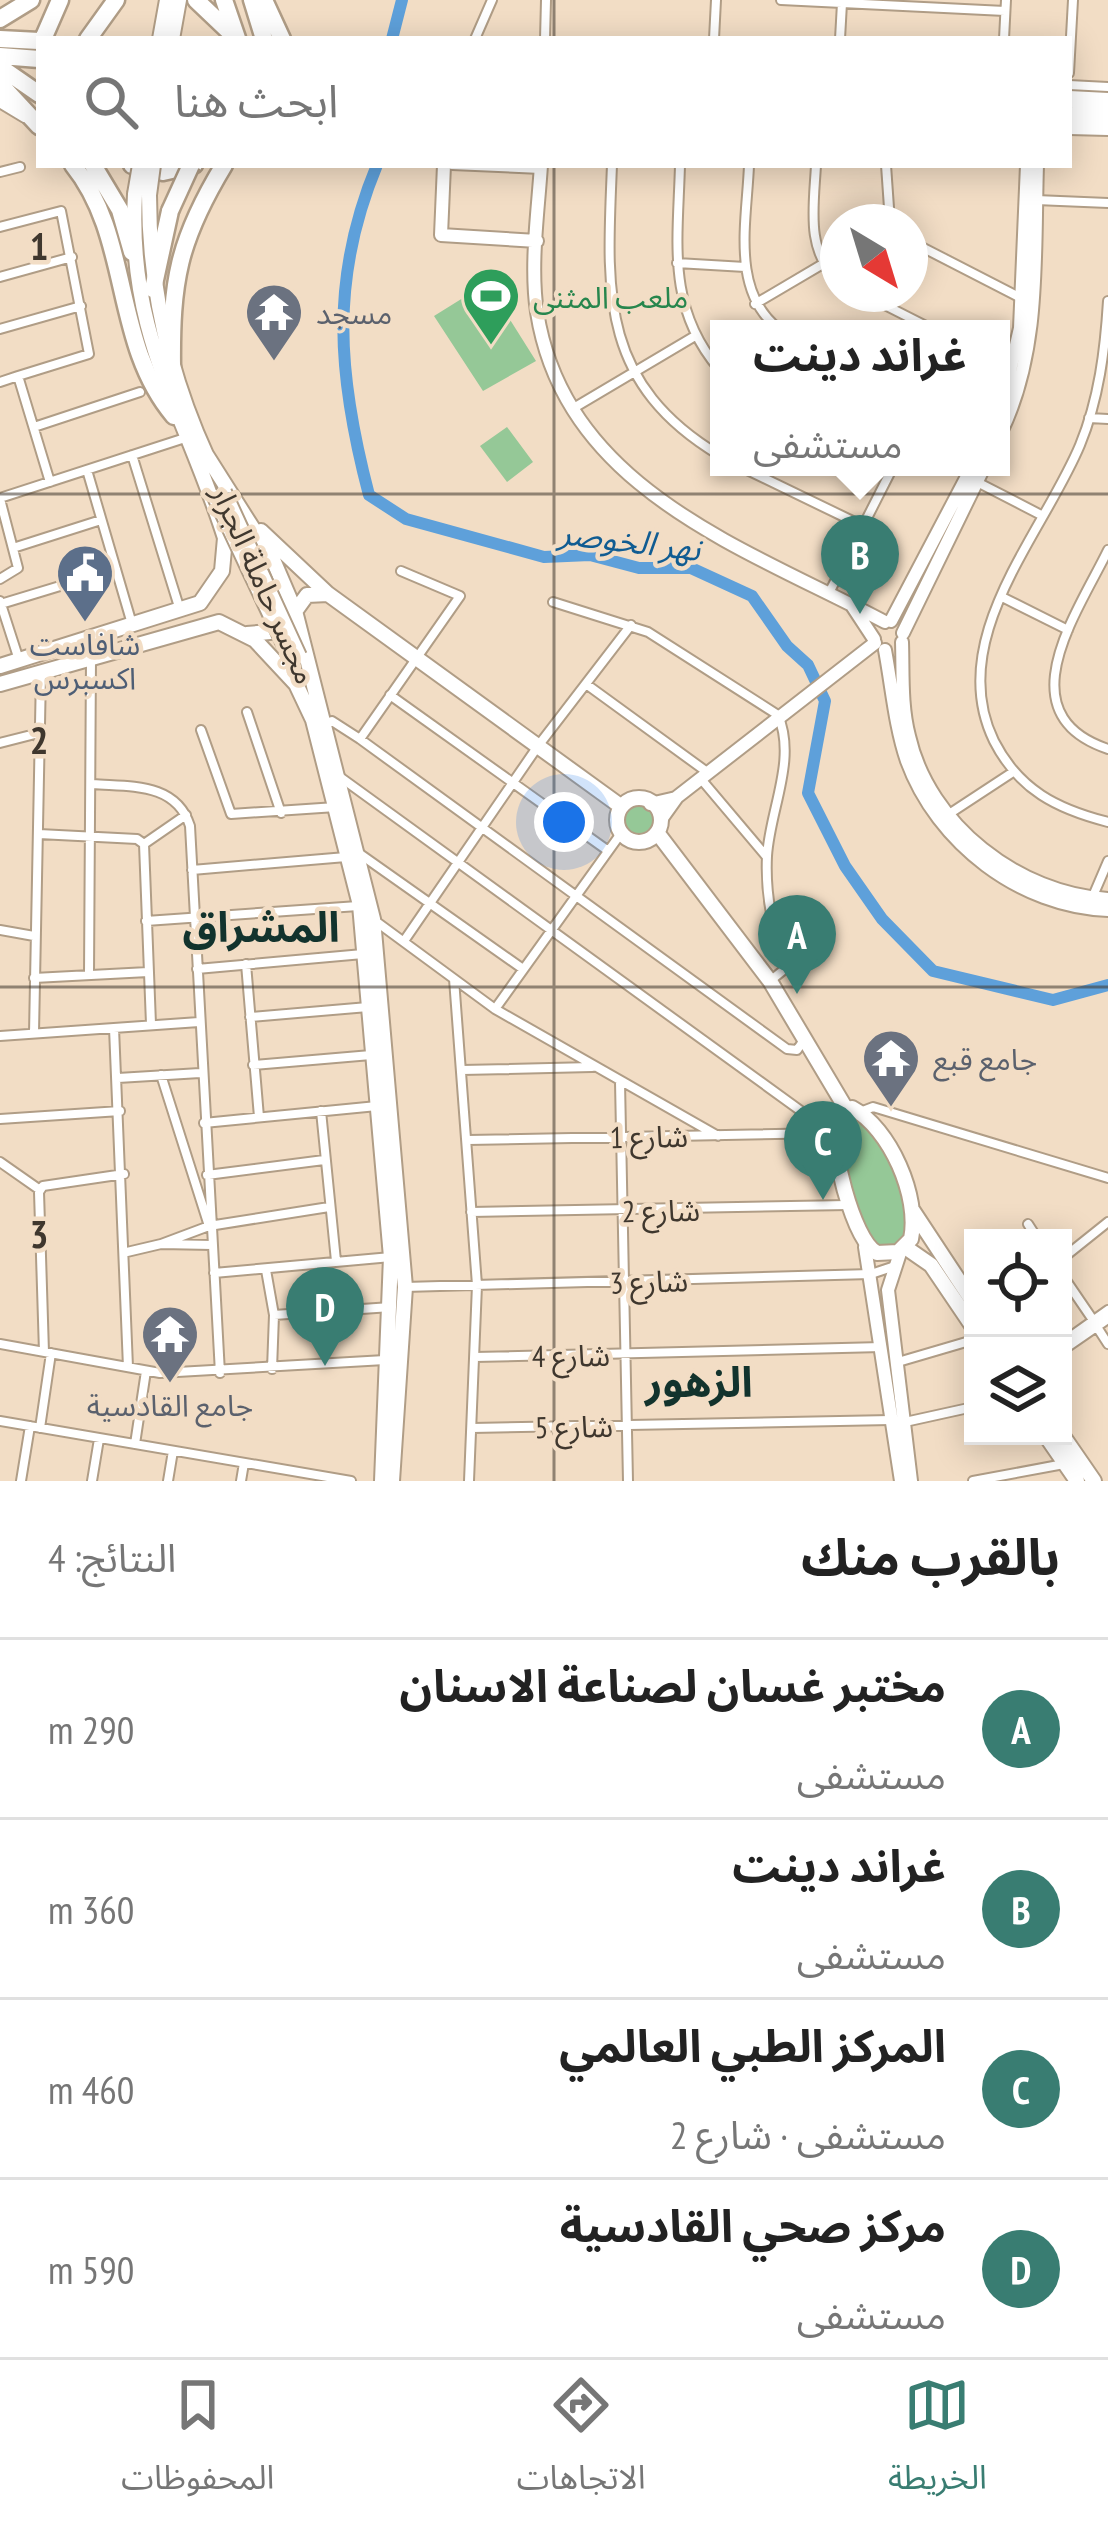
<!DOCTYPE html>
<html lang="ar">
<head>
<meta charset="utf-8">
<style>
  :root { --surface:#fff; --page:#f6f6f6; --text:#222; --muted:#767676; --line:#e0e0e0; --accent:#397d72 }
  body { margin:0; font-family:"PT Sans Narrow","Noto Sans Arabic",sans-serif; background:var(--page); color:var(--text); direction:rtl }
  .controls { position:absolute; right:36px; bottom:36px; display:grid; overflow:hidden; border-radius:0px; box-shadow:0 6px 30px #0003 }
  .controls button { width:108px; height:108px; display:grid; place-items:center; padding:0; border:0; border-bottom:3px solid var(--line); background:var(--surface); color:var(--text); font:60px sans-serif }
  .compass { position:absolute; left:820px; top:204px; width:108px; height:108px; border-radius:50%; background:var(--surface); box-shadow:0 6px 30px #0003; rotate:142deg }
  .you { position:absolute; left:564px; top:822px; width:42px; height:42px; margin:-30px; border:9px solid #fff; border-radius:50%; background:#1a73e8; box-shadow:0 0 0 18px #1a73e833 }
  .badge { display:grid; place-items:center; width:78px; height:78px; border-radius:50%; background:var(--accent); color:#fff; font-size:39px; font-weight:700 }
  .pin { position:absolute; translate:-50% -99px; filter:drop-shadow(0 3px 6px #0008) }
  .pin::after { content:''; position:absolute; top:63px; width:42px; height:36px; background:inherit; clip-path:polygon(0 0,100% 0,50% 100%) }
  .popup { position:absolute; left:710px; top:320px; width:300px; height:156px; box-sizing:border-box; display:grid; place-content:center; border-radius:0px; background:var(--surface); filter:drop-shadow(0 3px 9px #0005); font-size:39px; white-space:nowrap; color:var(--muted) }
  .popup b { font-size:45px; color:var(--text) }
  .popup::after { content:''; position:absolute; left:50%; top:100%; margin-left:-24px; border:24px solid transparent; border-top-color:var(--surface) }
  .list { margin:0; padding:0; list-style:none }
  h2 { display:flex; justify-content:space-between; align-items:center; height:156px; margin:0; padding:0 48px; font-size:51px }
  h2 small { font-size:39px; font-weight:400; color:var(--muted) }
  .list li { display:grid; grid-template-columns:78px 1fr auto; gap:36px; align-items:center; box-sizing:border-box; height:180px; padding:0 48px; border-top:3px solid var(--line) }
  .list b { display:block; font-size:45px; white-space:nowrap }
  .list p { margin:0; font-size:39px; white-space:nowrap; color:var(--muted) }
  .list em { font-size:39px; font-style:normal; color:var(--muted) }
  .icon { flex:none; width:66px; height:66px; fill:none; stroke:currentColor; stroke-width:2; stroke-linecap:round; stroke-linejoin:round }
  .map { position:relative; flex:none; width:1108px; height:1481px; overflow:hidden; direction:ltr }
  .search { position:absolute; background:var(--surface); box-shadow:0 6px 30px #0003; left:36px; right:36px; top:36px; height:132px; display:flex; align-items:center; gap:30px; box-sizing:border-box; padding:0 42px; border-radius:0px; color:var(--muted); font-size:45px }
  .sheet { height:876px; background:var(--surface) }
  nav { display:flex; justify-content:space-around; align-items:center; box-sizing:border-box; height:168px; border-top:3px solid var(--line); background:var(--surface); font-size:33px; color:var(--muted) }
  nav a { display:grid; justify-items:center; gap:6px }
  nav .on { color:var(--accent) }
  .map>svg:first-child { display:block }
  .green { fill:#95c897 }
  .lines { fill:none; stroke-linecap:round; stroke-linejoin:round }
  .river { stroke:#5ea0da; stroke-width:12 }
  .street-casing { stroke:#b09d86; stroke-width:12 }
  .secondary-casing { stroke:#b09d86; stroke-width:16 }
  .primary-casing { stroke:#b09d86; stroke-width:18 }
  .highway-casing { stroke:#b09d86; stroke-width:21 }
  .street { stroke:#fff; stroke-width:8 }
  .secondary { stroke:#fff; stroke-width:12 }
  .primary { stroke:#fff; stroke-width:14 }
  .highway { stroke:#fff; stroke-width:16 }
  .primary-bridge-casing { stroke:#b09d86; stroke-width:18; stroke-linecap:butt }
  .highway-bridge-casing { stroke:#b09d86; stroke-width:21; stroke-linecap:butt }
  .primary-bridge { stroke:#fff; stroke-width:14 }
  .highway-bridge { stroke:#fff; stroke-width:16 }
  .grid { fill:none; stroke:#3f372e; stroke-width:3; stroke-opacity:0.55 }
  .labels { text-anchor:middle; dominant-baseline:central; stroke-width:9; stroke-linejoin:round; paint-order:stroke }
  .leisure-label { font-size:30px; fill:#27864d; stroke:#f2ddc5; text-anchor:start }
  .worship-label { font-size:30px; fill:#5b616d; stroke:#f2ddc5; text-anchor:start }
  .street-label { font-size:30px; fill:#3f372e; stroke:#f2ddc5 }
  .service-label { font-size:30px; fill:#4e5e75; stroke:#f2ddc5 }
  .water-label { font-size:33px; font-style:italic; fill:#105c92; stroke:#f2ddc5 }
  .district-label { font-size:42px; font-weight:bold; fill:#12332d; stroke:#f2ddc5 }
  .grid-label { font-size:39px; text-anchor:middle; font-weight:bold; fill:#3f372e; stroke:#f2ddc5; stroke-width:9; stroke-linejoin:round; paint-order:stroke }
</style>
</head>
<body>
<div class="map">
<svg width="1108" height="1481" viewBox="0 0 1108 1481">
  <rect width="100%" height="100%" fill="#f2ddc5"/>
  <path class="green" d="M 487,283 L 536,361 L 483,391 L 434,316 Z
    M 507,427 L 533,462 L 507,482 L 480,446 Z
    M624 820a17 17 0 1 1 34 0a17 17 0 1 1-34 0Z
    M 848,1113 C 886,1132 908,1193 909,1233 L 898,1248 L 882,1250 C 850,1216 841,1163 839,1117 Z"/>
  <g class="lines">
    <path class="river" d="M 392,39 L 402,0
      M 377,165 C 329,280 338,377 369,495 L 406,519 L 544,557 L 590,555 L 639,568 L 691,568 L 752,596 L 787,646 L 808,665 L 825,701 L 808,793 L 845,866 L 882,919 L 933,971 L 1053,1000 L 1108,985"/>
    <g class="street-casing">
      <path id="street" d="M 781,0 L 1005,11
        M 475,39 L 492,0
        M 545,39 L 546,0
        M 714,39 L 716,0
        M 840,39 L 842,3
        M 1004,39 L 1006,0
        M 1069,73 L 1073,0
        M 1069,85 L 1108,87
        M 452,165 L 541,169
        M 612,165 C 607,289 598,382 719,455
        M 680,165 C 678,241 666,307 719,369
        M 749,165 C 747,220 730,291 779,329
        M 816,165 C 814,205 805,251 838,280
        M 886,165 L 890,222
        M 0,172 L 20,167
        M 1036,200 L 1108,203
        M 0,227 L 61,211 L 89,354 L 18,376 L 50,482
        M 910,241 L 1021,298
        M 677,263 L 745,267
        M 0,277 L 72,257
        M 863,294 L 932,329
        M 1108,301 C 1105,350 1099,399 1080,445 C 1043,534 944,639 994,741 C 1019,790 1057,809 1108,822
        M 755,304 L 838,255
        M 0,329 L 81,306
        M 0,382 L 18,376
        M 572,409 L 695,336
        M 1089,418 L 1108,419
        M 34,427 L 140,392
        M 132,455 L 180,610
        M 741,467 L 863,526
        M 87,470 L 132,624
        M 977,482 L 1043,516
        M 0,498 L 185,438
        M 0,499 L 18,568 L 0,579
        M 13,548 L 101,520
        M 1108,550 C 1078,612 1004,714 1108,749
        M 830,591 L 893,467
        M 1002,597 L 1068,630
        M 0,601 L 19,660
        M 553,602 L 648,632 L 778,715 C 797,760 770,809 767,856 C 765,896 773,930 786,968 L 770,981
        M 1,604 L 116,569
        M 586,684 L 707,772
        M 390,695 L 607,850
        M 247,712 L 281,813
        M 326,723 L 332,721 L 360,739 L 787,1049 L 797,1050 L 804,1040
        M 201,730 L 231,814 L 336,807
        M 360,739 L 460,596 L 401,571
        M 0,743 L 39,733
        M 340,777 L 830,1132
        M 701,779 L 766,856
        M 93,784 C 130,787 176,782 190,826 L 220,1373
        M 949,814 L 1013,772
        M 39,834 L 137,839 L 144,844
        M 144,844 L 151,1024
        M 144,844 L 186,815
        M 360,854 L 523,969
        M 192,870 L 346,857
        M 1093,896 L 1108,861
        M 374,920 L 495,1009 L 718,1136
        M 146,921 L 358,906
        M 0,930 L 34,936
        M 404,941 L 538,746 L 631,625
        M 246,964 L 259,1117
        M 197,969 L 363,954
        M 89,975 L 91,659
        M 34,978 L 148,972
        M 454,979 L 477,1285 L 469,1481
        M 495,1009 L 622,832
        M 250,1017 L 368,1007
        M 114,1028 L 128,1367
        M 34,1033 L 41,673
        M 0,1036 L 199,1022
        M 253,1065 L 371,1055
        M 462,1070 L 592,1067
        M 118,1078 L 200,1073
        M 620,1082 L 628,1481
        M 321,1111 L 336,1261
        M 860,1112 L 873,1107 L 1108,1178
        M 0,1119 L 120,1111
        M 204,1123 L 377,1106
        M 468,1140 L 830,1133
        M 0,1162 L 40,1190
        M 207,1175 L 324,1160
        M 471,1212 L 848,1205
        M 1028,1224 L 1037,1238
        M 209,1226 L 329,1207
        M 161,1244 L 209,1226 L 161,1075
        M 127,1252 L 161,1244 L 212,1245
        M 1063,1258 L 1108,1222
        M 266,1270 L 274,1315 L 272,1369
        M 214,1273 L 391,1257
        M 1063,1276 L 1093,1320
        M 405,1287 L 871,1274 L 892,1267
        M 274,1315 L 391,1307
        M 1097,1327 L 1108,1344
        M 1063,1342 L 1108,1310
        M 0,1344 L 160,1373 L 385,1360
        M 1063,1350 L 1108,1319
        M 44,1352 L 39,1192 L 43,1186 L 124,1174
        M 475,1357 L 882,1347
        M 898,1362 L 973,1340
        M 0,1421 L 351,1481
        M 905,1422 L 973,1407
        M 40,1428 L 51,1353
        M 472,1428 L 891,1420
        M 135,1444 L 146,1371
        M 21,1481 L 30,1426
        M 92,1481 L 99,1439
        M 168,1481 L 173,1451
        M 241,1481 L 244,1463
        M 973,1481 L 1064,1464"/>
    </g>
    <g class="secondary-casing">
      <path id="secondary" d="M 0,101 L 25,116
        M 1069,128 L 1108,129
        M 444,165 L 441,235 L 537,241
        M 541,165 C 538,212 530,265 537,312 C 565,490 746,548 885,622
        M 1001,409 L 1020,328 L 1027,165
        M 1001,432 C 1041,350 1034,254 1037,165
        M 851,604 L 874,639
        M 891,621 L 972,467
        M 903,633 L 984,467
        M 902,642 C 903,673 901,706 909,736 C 929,825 1019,894 1108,899
        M 885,650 C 892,687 895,726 907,761 C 937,843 1020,907 1108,910
        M 650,804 L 676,798
        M 662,818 L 677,797 L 875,643
        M 865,1247 L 901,1481
        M 901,1250 L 888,1290 L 911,1481"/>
    </g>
    <g class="primary-casing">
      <path id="primary" d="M 160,39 L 167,0
        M 172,39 L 179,0
        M 149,195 C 149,287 168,372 207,457
        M 205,453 L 274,562 L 295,611 L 373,919 L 405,1287 L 392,1481
        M 261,531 L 328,594 L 619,805
        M 247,634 L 281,631 L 307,595 L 328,594
        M 0,666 L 200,603 L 222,571 L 225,538 C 185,411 127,336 135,194
        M 0,684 L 219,622 L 255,640 L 296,684 L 313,720 L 360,905 L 391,1257 L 382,1481
        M617 820a22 22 0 1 1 44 0a22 22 0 1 1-44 0Z
        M 659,835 L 770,981 L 845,1107
        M 852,1108 C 890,1128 920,1197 911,1239 L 898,1252 L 877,1253 C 852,1240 830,1143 833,1114 Z
        M 913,1211 L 973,1302
        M 905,1247 L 931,1265 L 973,1327
        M 1046,1436 L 1077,1481
        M 1063,1436 L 1094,1481"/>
    </g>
    <g class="highway-casing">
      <path id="highway" d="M 196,0 L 237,39
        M 224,0 L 237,38
        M 252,0 L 264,39
        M 264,0 L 282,39
        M 0,19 L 31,0
        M 0,39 L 39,41
        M 43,39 L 60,0
        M 88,39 L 116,0
        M 0,56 L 39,59
        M 0,67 L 39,94
        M 0,84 L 39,126
        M 1069,99 L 1108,101
        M 1069,115 L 1108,117
        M 73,165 C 132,238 112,343 174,416
        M 93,165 L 120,210 L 132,252
        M 132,165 L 163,172 L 194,165
        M 153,289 L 170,211
        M 172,369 C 171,281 178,241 224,165"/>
    </g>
    <use href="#street" class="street"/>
    <use href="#secondary" class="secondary"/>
    <use href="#primary" class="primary"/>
    <use href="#highway" class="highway"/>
    <g class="primary-bridge-casing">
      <path id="primary-bridge" d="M 135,194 L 140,165
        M 149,195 L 153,165
        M 224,492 L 299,656
        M 215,497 L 291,659"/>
    </g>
    <g class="highway-bridge-casing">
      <path id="highway-bridge" d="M 170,211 L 191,165"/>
    </g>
    <use href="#primary-bridge" class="primary-bridge"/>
    <use href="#highway-bridge" class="highway-bridge"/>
  </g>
  <path class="grid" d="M 554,0 L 554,39M 554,165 L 554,1481M 0,494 L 1108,494M 0,987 L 1108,987"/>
  <defs>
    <g id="stadium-pin" transform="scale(3)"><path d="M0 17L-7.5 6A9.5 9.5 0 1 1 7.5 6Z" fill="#2e9e5b" stroke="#f2ddc5"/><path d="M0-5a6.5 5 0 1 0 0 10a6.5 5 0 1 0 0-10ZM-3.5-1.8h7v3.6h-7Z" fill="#fff"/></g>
    <g id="temple-pin" transform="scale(3)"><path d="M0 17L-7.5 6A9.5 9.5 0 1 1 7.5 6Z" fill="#6b7280" stroke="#f2ddc5"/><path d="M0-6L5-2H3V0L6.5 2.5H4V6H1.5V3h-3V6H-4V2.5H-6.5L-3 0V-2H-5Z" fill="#fff"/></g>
    <g id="civic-pin" transform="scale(3)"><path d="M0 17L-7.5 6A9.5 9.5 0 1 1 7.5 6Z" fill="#5c6f8a" stroke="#f2ddc5"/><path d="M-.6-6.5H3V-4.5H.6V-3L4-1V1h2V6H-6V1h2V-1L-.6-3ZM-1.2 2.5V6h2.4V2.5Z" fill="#fff"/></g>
  </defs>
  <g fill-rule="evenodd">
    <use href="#stadium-pin" x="491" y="296"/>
    <use href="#temple-pin" x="274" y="312"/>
    <use href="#civic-pin" x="85" y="573"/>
    <use href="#temple-pin" x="891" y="1058"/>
    <use href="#temple-pin" x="170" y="1334"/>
  </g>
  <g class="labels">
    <g class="leisure-label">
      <text x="533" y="296">ملعب المثنى</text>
    </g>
    <g class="worship-label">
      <text x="316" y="312">مسجد</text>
      <text x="933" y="1058">جامع قبع</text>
      <text x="170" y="1404" text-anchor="middle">جامع القادسية</text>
    </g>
    <g class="street-label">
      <text transform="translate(265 584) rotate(66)">مجسر حاملة الجرار</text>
      <text transform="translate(649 1136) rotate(-1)">شارع 1</text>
      <text transform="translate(661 1210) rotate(-1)">شارع 2</text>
      <text transform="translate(649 1281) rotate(-2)">شارع 3</text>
      <text transform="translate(571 1355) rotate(-1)">شارع 4</text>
      <text transform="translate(574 1426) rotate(-1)">شارع 5</text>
    </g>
    <g class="service-label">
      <text x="85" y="643">شافاست<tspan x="85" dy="34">اكسبرس</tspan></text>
    </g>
    <g class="water-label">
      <text transform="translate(630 540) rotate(7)">نهر الخوصر</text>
    </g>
    <g class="district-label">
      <text x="261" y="926">المشراق</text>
      <text x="699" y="1381">الزهور</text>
    </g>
  </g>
  <g class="grid-label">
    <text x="39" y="260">1</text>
    <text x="39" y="754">2</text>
    <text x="39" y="1248">3</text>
  </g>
</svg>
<div class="controls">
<button><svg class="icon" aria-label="locate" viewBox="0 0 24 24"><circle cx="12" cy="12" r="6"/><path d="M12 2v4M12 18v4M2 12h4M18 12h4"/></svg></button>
<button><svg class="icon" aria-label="layers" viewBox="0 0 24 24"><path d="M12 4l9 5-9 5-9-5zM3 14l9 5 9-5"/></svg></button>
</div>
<svg class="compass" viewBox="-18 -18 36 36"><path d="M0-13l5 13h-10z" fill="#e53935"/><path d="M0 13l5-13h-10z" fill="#767676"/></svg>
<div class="you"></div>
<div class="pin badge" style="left:797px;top:994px">A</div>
<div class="pin badge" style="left:860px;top:614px">B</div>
<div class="popup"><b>غراند دينت</b>مستشفى</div>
<div class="pin badge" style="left:823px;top:1200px">C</div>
<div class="pin badge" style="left:325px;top:1366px">D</div>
<div class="search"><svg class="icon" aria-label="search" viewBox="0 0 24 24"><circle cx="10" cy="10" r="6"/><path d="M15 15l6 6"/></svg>ابحث هنا</div>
</div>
<section class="sheet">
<h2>بالقرب منك<small>النتائج: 4</small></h2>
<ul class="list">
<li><span class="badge">A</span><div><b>مختبر غسان لصناعة الاسنان</b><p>مستشفى</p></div><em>290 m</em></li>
<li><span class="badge">B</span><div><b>غراند دينت</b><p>مستشفى</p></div><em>360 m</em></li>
<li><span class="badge">C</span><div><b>المركز الطبي العالمي</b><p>مستشفى · شارع 2</p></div><em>460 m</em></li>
<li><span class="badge">D</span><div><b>مركز صحي القادسية</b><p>مستشفى</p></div><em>590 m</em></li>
</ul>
</section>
<nav>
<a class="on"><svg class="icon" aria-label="map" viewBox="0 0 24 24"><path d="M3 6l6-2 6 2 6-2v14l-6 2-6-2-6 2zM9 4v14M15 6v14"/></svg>الخريطة</a>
<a><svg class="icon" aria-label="directions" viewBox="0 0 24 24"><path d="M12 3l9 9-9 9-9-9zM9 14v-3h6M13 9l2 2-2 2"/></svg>الاتجاهات</a>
<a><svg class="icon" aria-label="saved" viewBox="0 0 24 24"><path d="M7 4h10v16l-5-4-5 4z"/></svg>المحفوظات</a>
</nav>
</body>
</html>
